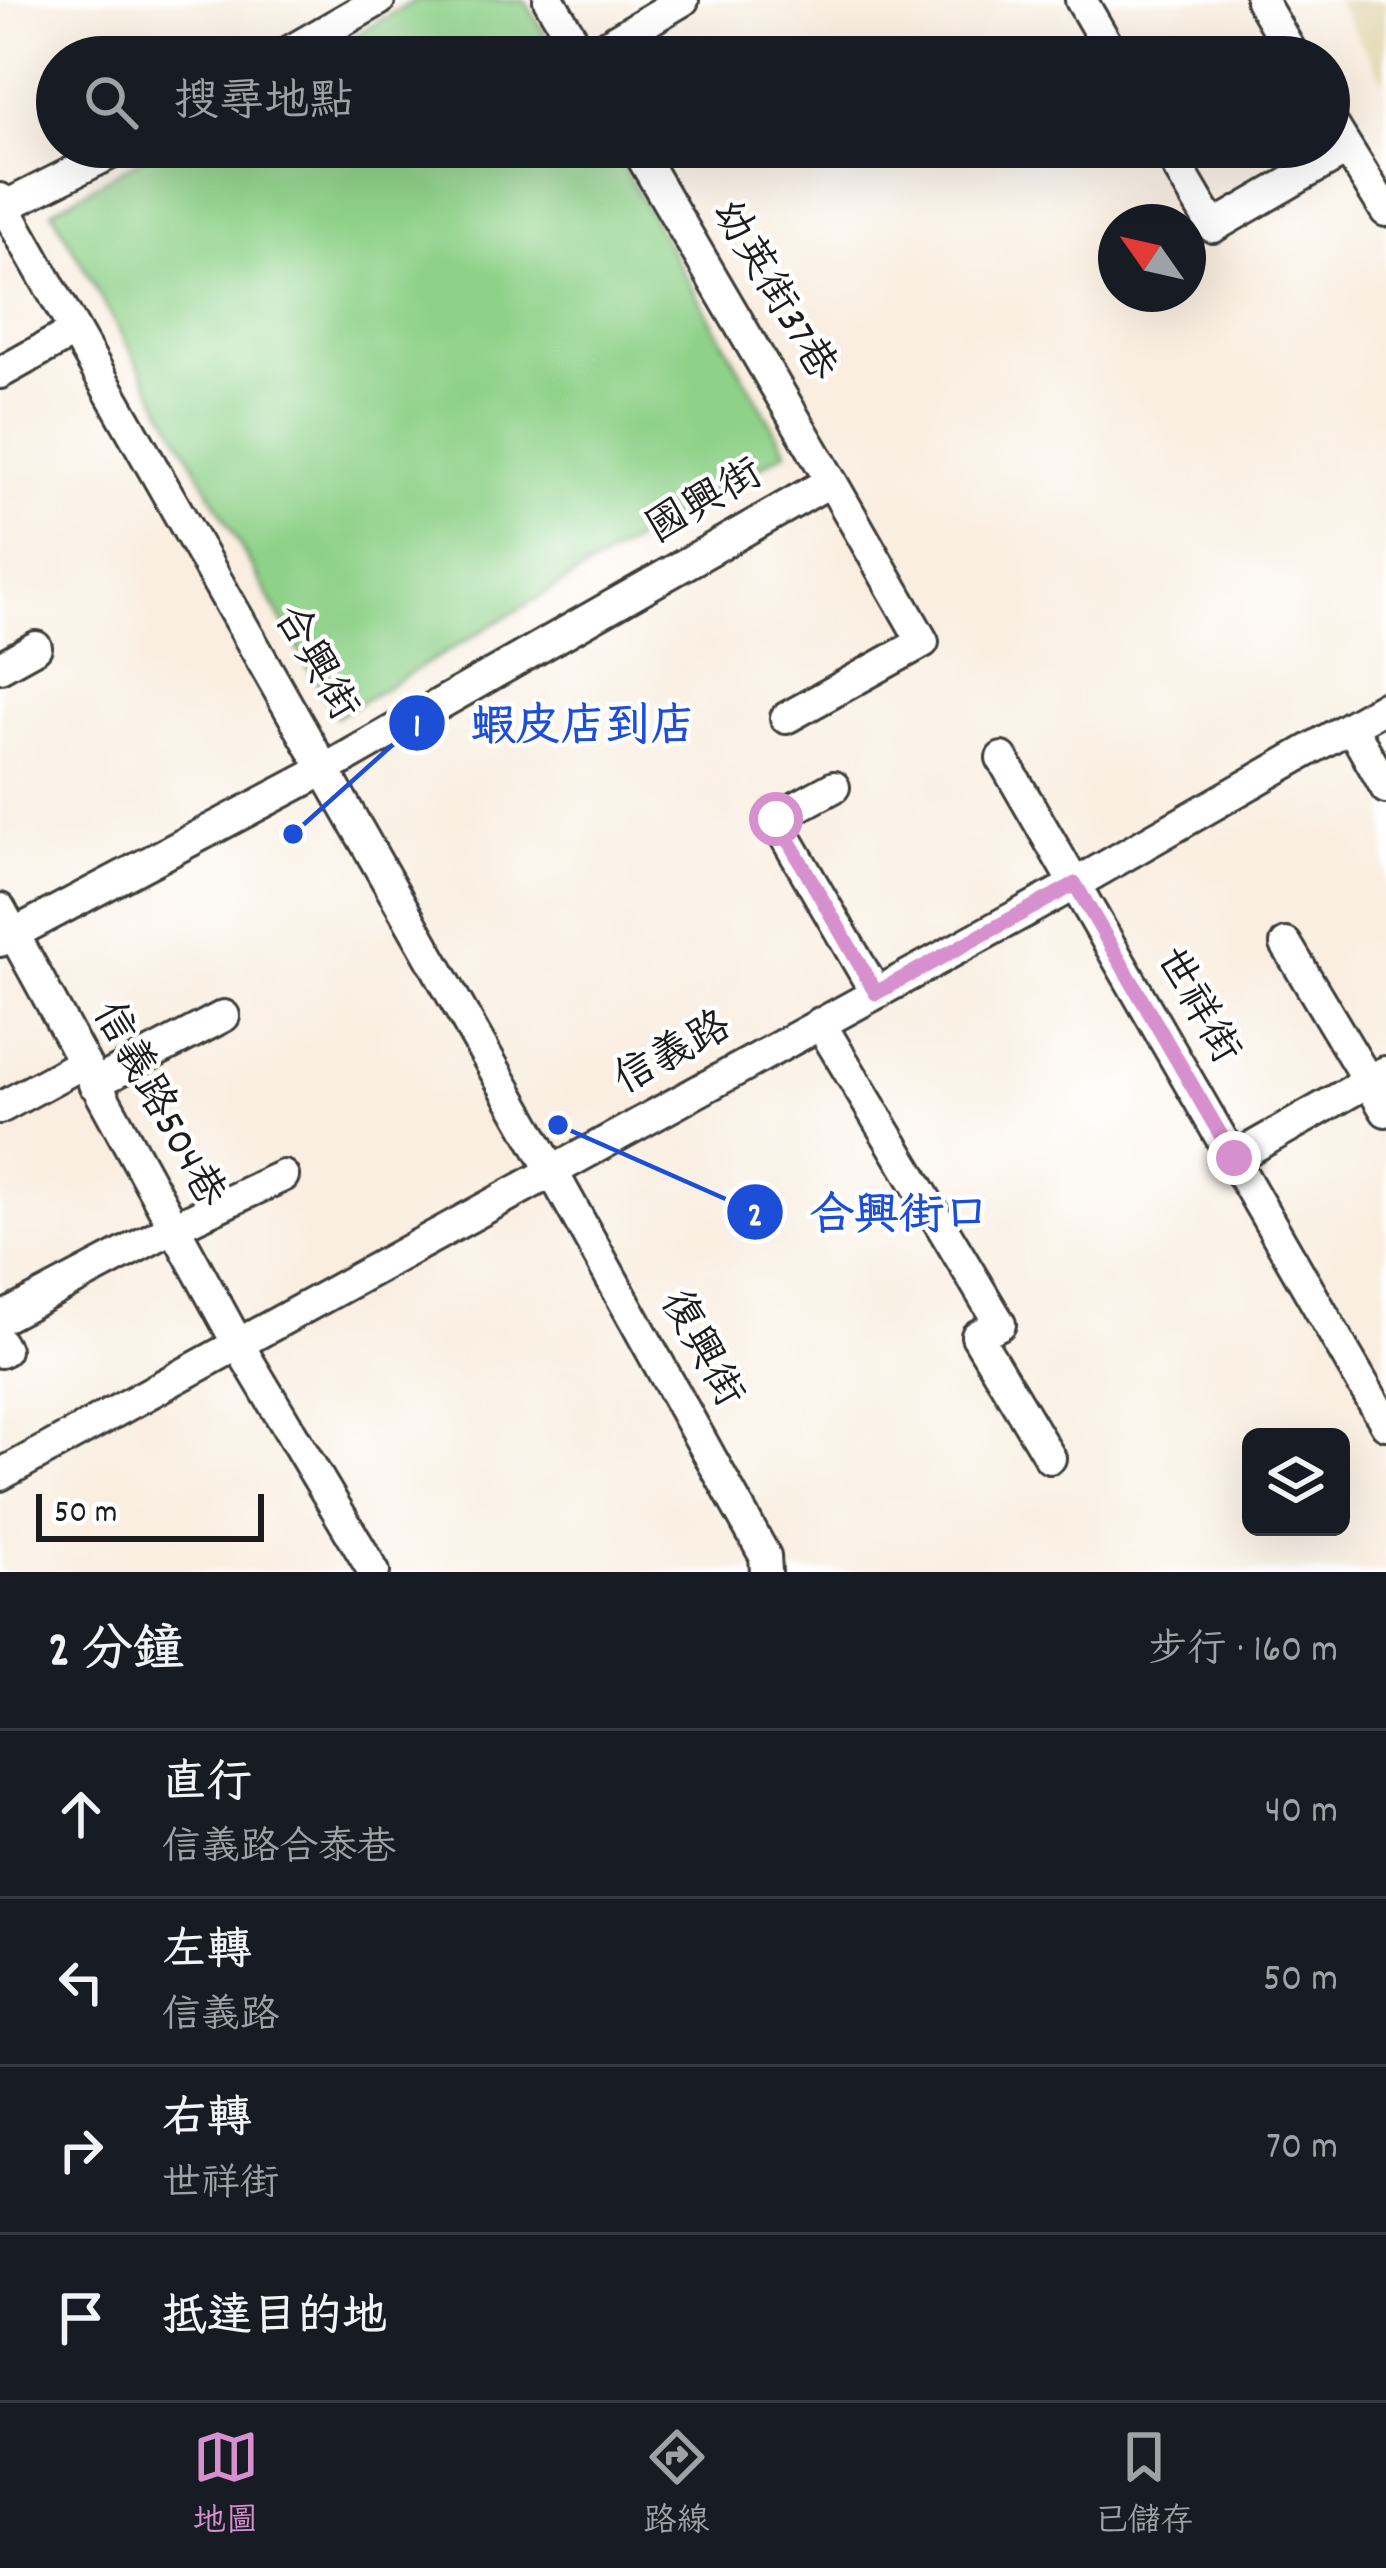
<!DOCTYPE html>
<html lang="zh-TW">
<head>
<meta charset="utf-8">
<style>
  :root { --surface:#171b24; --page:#20242c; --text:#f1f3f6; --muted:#9ea1a6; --line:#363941; --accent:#d690ce }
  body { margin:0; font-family:Dekko,"LXGW WenKai TC",sans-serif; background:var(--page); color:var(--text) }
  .controls { position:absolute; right:36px; bottom:36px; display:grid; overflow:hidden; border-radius:18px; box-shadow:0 12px 48px #0002 }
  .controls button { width:108px; height:108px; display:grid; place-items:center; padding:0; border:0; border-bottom:3px solid var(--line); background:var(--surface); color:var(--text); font:60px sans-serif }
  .compass { position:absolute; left:1098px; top:204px; width:108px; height:108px; border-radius:50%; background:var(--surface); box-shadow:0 12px 48px #0002; rotate:304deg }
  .scale { position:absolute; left:36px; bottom:30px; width:228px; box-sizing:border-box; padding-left:12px; border:6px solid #1c1c1c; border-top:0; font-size:33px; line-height:42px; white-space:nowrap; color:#1c1c1c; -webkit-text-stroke:9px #fff; paint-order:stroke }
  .stop { position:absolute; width:36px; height:36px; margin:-27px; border:9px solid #d690ce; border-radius:50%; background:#fff }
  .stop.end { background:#d690ce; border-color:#fff; box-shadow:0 3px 12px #0008 }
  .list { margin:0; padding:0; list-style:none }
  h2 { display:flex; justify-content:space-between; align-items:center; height:156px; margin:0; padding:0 48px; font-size:51px }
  h2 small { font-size:39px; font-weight:400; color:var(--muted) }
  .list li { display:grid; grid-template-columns:78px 1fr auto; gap:36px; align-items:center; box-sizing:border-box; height:168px; padding:0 48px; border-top:3px solid var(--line) }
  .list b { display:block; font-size:45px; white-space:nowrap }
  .list p { margin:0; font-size:39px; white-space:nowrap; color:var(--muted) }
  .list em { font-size:39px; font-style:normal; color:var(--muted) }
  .icon { flex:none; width:66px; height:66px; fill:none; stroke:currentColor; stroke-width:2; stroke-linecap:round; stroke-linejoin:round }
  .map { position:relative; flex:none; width:1386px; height:1572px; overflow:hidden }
  .search { position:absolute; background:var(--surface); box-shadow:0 12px 48px #0002; left:36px; right:36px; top:36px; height:132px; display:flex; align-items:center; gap:30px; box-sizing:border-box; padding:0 42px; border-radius:66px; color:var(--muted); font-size:45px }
  .sheet { height:828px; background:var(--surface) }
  nav { display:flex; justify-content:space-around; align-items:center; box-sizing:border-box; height:168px; border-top:3px solid var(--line); background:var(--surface); font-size:33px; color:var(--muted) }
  nav a { display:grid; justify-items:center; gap:6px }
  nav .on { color:var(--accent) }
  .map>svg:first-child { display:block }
  .built { fill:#e5dbba }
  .green { fill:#8fd189; stroke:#567652; stroke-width:3 }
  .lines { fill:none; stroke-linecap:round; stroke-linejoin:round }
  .minor-casing { stroke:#3d3c39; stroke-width:36 }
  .minor { stroke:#fff; stroke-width:30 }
  .route { stroke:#d690ce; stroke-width:15 }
  .labels { text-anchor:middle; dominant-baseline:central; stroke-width:9; stroke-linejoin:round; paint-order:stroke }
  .street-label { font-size:42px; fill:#1c1c1c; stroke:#fff }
  .leader { fill:none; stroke:#1d4ed8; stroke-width:4.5 }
  .callout-dot { fill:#1d4ed8; stroke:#fff; stroke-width:4.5 }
  .mark-label { font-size:36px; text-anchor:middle; font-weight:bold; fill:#fff }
  .callout-label { font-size:45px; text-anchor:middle; font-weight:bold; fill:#1d4ed8; stroke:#fff; stroke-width:9; stroke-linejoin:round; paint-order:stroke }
</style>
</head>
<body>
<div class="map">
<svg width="1386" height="1572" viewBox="0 0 1386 1572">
  <rect width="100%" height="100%" fill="#fff"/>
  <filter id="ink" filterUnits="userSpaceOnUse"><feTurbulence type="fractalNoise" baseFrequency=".00833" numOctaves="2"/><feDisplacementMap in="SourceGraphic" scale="24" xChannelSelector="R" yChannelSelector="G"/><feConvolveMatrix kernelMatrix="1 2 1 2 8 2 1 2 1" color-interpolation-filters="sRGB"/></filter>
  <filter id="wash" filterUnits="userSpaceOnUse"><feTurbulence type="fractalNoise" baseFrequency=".004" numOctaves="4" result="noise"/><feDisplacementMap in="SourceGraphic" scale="48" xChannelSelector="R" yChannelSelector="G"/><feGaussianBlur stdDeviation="2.7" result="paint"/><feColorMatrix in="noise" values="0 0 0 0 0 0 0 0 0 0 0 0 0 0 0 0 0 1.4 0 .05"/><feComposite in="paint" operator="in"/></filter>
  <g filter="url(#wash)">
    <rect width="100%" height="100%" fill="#f9eee0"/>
    <path class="built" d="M 1336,0 L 1386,0 L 1386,84 Z"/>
    <path class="green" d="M 416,0 L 525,0 L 558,57 L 317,57 Z
      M 162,147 L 611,147 L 787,451 L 336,717 L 52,211 Z"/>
  </g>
  <g filter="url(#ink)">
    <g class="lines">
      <g class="minor-casing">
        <path id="minor" d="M 549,0 L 583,57
          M 1081,0 L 1114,57
          M 1261,0 L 1294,57
          M 280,57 L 379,0
          M 587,57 L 683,0
          M 1329,119 L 1386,211
          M 636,147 L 831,481
          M 1166,147 L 1213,227 L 1346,150
          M 0,199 L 552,1171 L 765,1556 L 766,1572
          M 0,209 L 123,147
          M 0,373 L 75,331
          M 0,667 L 36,647
          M 1351,726 L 1386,788
          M 1002,758 L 1386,1424
          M 834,787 L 775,819 L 876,993
          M 0,909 L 238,1344 L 374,1572
          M 0,941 L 324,770 L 831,481 L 923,642 L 786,718
          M 1286,944 L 1386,1111
          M 820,1023 L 1000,1324 L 977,1336 L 1050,1458
          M 94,1084 L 224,1016
          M 0,1108 L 83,1063
          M 1234,1158 L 1385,1072
          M 0,1319 L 174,1227 L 283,1176
          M 0,1343 L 4,1350 L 0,1352
          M 0,1475 L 1075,884 L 1386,706"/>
      </g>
      <use href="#minor" class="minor"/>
    </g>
  </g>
  <g class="lines" filter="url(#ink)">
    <path class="route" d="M 776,819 L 876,993 L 1075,884 L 1234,1158"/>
  </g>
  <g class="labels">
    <g class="street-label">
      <text transform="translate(771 292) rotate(59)">幼英街37巷</text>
      <text transform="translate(706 504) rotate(-30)">國興街</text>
      <text transform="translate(313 664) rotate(60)">合興街</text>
      <text transform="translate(1195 1007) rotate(60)">世祥街</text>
      <text transform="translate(674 1056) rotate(-29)">信義路</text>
      <text transform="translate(156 1106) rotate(61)">信義路504巷</text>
      <text transform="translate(699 1350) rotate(61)">復興街</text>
    </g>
  </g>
  <path class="leader" d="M293 834L417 723M558 1125L755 1212"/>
  <g class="callout-dot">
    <circle cx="293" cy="834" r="12"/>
    <circle cx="558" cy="1125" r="12"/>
    <circle cx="417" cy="723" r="30"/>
    <circle cx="755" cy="1212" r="30"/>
  </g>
  <g class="mark-label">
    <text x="417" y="736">1</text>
    <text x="755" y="1225">2</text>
  </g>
  <g class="callout-label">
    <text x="583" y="739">蝦皮店到店</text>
    <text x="899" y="1228">合興街口</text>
  </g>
</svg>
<div class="controls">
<button><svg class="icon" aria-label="layers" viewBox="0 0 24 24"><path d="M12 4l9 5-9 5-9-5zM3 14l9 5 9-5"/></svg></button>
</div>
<svg class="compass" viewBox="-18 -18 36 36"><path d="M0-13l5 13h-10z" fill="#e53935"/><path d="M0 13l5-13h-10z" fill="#9ea1a6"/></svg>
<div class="scale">50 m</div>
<div class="stop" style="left:776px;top:819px"></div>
<div class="stop end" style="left:1234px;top:1158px"></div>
<div class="search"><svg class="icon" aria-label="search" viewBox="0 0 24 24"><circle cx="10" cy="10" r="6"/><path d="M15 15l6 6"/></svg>搜尋地點</div>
</div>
<section class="sheet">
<h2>2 分鐘<small>步行 · 160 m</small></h2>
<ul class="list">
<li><svg class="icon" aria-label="ahead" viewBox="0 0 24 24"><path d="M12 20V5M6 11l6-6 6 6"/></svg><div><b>直行</b><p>信義路合泰巷</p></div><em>40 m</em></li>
<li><svg class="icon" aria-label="left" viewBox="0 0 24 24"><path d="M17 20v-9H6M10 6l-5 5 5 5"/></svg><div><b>左轉</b><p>信義路</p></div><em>50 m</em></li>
<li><svg class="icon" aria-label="right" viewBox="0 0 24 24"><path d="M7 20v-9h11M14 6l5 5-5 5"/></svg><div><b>右轉</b><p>世祥街</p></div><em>70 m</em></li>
<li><svg class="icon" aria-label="arrive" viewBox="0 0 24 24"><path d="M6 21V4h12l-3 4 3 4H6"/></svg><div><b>抵達目的地</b></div></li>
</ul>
</section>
<nav>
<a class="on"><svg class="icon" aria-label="map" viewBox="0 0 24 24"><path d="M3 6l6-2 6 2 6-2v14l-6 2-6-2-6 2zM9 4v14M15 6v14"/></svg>地圖</a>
<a><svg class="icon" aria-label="directions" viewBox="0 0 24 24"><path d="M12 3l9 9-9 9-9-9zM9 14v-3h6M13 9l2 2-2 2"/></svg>路線</a>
<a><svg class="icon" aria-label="saved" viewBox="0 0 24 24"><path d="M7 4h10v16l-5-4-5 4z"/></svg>已儲存</a>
</nav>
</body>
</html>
